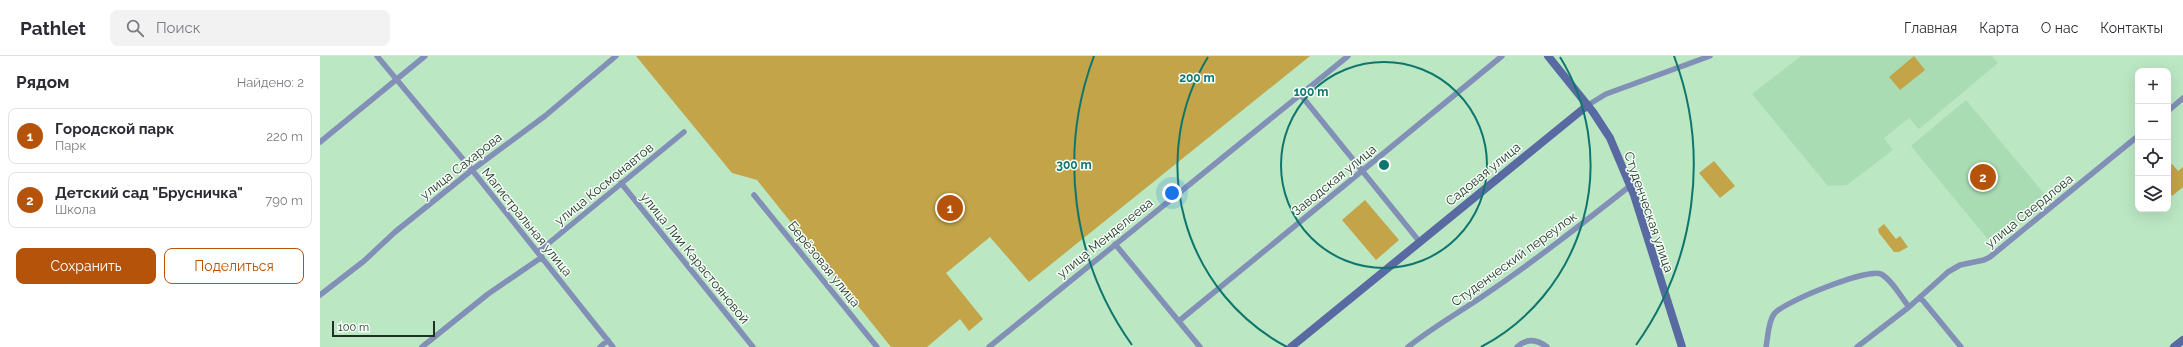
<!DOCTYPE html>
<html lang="ru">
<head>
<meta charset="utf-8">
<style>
  :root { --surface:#fff; --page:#f2f2f3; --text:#2b2b33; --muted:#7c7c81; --line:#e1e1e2; --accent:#b45309 }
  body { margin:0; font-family:Raleway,sans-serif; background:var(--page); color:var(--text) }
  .controls { position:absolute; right:12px; top:12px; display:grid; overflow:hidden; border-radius:8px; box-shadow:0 4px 16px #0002 }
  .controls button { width:36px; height:36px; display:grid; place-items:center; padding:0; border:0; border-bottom:1px solid var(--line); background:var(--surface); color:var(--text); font:20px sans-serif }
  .scale { position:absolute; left:12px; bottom:10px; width:103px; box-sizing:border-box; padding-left:4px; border:2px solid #1f3123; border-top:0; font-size:11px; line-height:14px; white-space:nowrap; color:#1f3123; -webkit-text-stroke:3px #f5fef7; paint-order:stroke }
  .you { position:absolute; left:852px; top:137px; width:14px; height:14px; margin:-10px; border:3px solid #fff; border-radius:50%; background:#1a73e8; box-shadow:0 0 0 6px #1a73e833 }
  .badge { display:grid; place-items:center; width:26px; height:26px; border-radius:50%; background:var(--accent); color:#fff; font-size:13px; font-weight:700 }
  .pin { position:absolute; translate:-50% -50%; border:2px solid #fff; box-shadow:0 1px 4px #0006 }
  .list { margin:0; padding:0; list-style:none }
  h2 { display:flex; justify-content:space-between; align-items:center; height:52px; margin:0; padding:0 16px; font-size:17px }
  h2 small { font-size:13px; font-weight:400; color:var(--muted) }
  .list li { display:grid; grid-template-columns:26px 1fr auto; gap:12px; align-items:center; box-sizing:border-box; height:56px; margin:0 8px 8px; padding:0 8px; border:1px solid var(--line); border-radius:8px }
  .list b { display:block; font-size:15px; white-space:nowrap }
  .list p { margin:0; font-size:13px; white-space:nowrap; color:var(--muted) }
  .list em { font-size:13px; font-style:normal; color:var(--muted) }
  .actions { display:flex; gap:8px; padding:12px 16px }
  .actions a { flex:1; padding:9px 0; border:1px solid var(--accent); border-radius:8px; text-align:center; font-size:14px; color:var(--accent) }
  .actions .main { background:var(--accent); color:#fff }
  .icon { flex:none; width:22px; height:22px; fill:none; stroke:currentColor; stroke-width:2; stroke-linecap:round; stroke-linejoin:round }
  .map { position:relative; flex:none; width:1863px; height:291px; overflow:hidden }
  header { display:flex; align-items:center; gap:24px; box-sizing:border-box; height:56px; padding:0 20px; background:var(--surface); border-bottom:1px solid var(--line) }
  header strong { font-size:19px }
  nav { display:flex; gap:22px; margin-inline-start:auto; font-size:14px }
  .search { width:280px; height:36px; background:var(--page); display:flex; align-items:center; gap:10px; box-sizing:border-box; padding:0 14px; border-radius:8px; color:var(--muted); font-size:15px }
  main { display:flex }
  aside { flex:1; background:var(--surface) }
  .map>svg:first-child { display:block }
  .built { fill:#aadcb4 }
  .green { fill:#c3a448 }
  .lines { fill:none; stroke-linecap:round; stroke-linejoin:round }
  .street { stroke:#828fb7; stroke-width:5.5 }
  .secondary { stroke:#596aa3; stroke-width:8 }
  .ring { fill:none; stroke:#0f766e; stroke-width:2 }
  .labels { text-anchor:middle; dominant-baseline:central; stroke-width:3; stroke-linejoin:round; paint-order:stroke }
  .street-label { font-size:13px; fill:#1f3123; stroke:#f5fef7 }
  .centre { fill:#0f766e; stroke:#f5fef7; stroke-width:2 }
  .ring-label { font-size:12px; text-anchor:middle; font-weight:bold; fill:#0f766e; stroke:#f5fef7; stroke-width:3; stroke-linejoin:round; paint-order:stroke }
</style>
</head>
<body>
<header>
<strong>Pathlet</strong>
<div class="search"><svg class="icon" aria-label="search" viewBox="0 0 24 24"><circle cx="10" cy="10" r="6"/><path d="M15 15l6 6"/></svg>Поиск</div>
<nav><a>Главная</a><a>Карта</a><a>О нас</a><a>Контакты</a></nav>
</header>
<main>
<aside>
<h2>Рядом<small>Найдено: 2</small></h2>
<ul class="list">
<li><span class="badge">1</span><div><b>Городской парк</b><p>Парк</p></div><em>220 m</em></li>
<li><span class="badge">2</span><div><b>Детский сад &quot;Брусничка&quot;</b><p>Школа</p></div><em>790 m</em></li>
</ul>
<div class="actions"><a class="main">Сохранить</a><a>Поделиться</a></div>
</aside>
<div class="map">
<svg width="1863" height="291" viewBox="0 0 1863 291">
  <rect width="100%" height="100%" fill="#bbe7c3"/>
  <path class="built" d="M 1481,0 L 1672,0 L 1678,7 L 1599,73 L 1589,62 L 1564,82 L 1573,94 L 1527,129 L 1508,130 L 1432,38 Z
    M 1646,44 L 1727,141 L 1671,187 L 1591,90 Z"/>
  <path class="green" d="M 316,0 L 990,0 L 709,226 L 670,181 L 626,217 L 663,263 L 649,275 L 640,263 L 607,291 L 571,291 L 437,124 L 412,117 Z
    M 1594,0 L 1605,14 L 1580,34 L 1569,21 Z
    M 1394,105 L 1415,130 L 1400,142 L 1379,117 Z
    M 1852,108 L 1858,115 L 1863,111 L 1863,131 L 1852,140 L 1848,135 L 1848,111 Z
    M 1045,144 L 1079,184 L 1056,204 L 1022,164 Z
    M 1564,168 L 1576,183 L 1580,180 L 1588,191 L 1579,196 L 1574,196 L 1559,177 L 1558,173 Z"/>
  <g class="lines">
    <path class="street" d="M 57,0 L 152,114 L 293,291
      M 980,38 L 1099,185
      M 1268,49 L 1286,38 L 1390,0
      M 1848,55 L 1863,42
      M 0,86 L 105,0
      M 301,127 L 433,291
      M 434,139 L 557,291
      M 795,188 L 880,291
      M 218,196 L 364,76
      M 0,239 L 44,205 L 75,176 L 152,114 L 225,60 L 296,0
      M 1600,241 L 1641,291
      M 859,265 L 1182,0
      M 102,291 L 168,238 L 222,201
      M 280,291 L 288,284
      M 669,291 L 1028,0
      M 1088,291 C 1113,271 1140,256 1166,238 C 1216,204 1263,167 1310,130
      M 1197,291 C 1207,282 1217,283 1227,291
      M 1446,291 C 1448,281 1448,266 1454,258 C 1463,246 1547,212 1561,218 C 1572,224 1581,241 1589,251
      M 1537,291 L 1589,251 L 1628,216 L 1640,209 L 1664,204 L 1670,201 L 1818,80"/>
    <path class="secondary" d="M 1228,0 L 1273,56 L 1290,82 L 1314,139 L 1362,291
      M 971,291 L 1268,49
      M 1854,291 L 1863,284"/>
  </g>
  <g class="ring">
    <circle cx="1064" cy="109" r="103"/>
    <path d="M967 291A206 206 0 0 1 888 1M1240 1A206 206 0 0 1 1161 291"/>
    <path d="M812 289A310 310 0 0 1 774 0M1354 0A310 310 0 0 1 1316 289"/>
  </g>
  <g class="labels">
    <g class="street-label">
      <text transform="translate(141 110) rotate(-38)">улица Сахарова</text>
      <text transform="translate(1163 118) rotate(-39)">Садовая улица</text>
      <text transform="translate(1014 124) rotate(-39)">Заводская улица</text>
      <text transform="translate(284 128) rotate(-39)">улица Космонавтов</text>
      <text transform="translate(1709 155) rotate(-39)">улица Свердлова</text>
      <text transform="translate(1329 156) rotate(71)">Студенческая улица</text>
      <text transform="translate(207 166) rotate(51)">Магистральная улица</text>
      <text transform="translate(785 182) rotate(-39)">улица Менделеева</text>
      <text transform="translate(375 202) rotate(51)">улица Лии Карастояновой</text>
      <text transform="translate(1194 203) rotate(-36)">Студенческий переулок</text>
      <text transform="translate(504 208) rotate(51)">Берёзовая улица</text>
    </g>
  </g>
  <circle cx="1064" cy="109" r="6" class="centre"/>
  <g class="ring-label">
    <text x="877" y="26">200 m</text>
    <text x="991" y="40">100 m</text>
    <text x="754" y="113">300 m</text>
  </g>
</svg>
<div class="controls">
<button>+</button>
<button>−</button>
<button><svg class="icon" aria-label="locate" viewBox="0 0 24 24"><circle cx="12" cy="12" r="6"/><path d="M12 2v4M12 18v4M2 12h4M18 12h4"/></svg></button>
<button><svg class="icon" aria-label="layers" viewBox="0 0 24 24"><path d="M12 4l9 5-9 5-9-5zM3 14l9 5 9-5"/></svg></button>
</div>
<div class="scale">100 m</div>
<div class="you"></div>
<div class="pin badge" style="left:630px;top:152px">1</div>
<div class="pin badge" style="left:1663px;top:121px">2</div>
</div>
</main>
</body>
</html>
